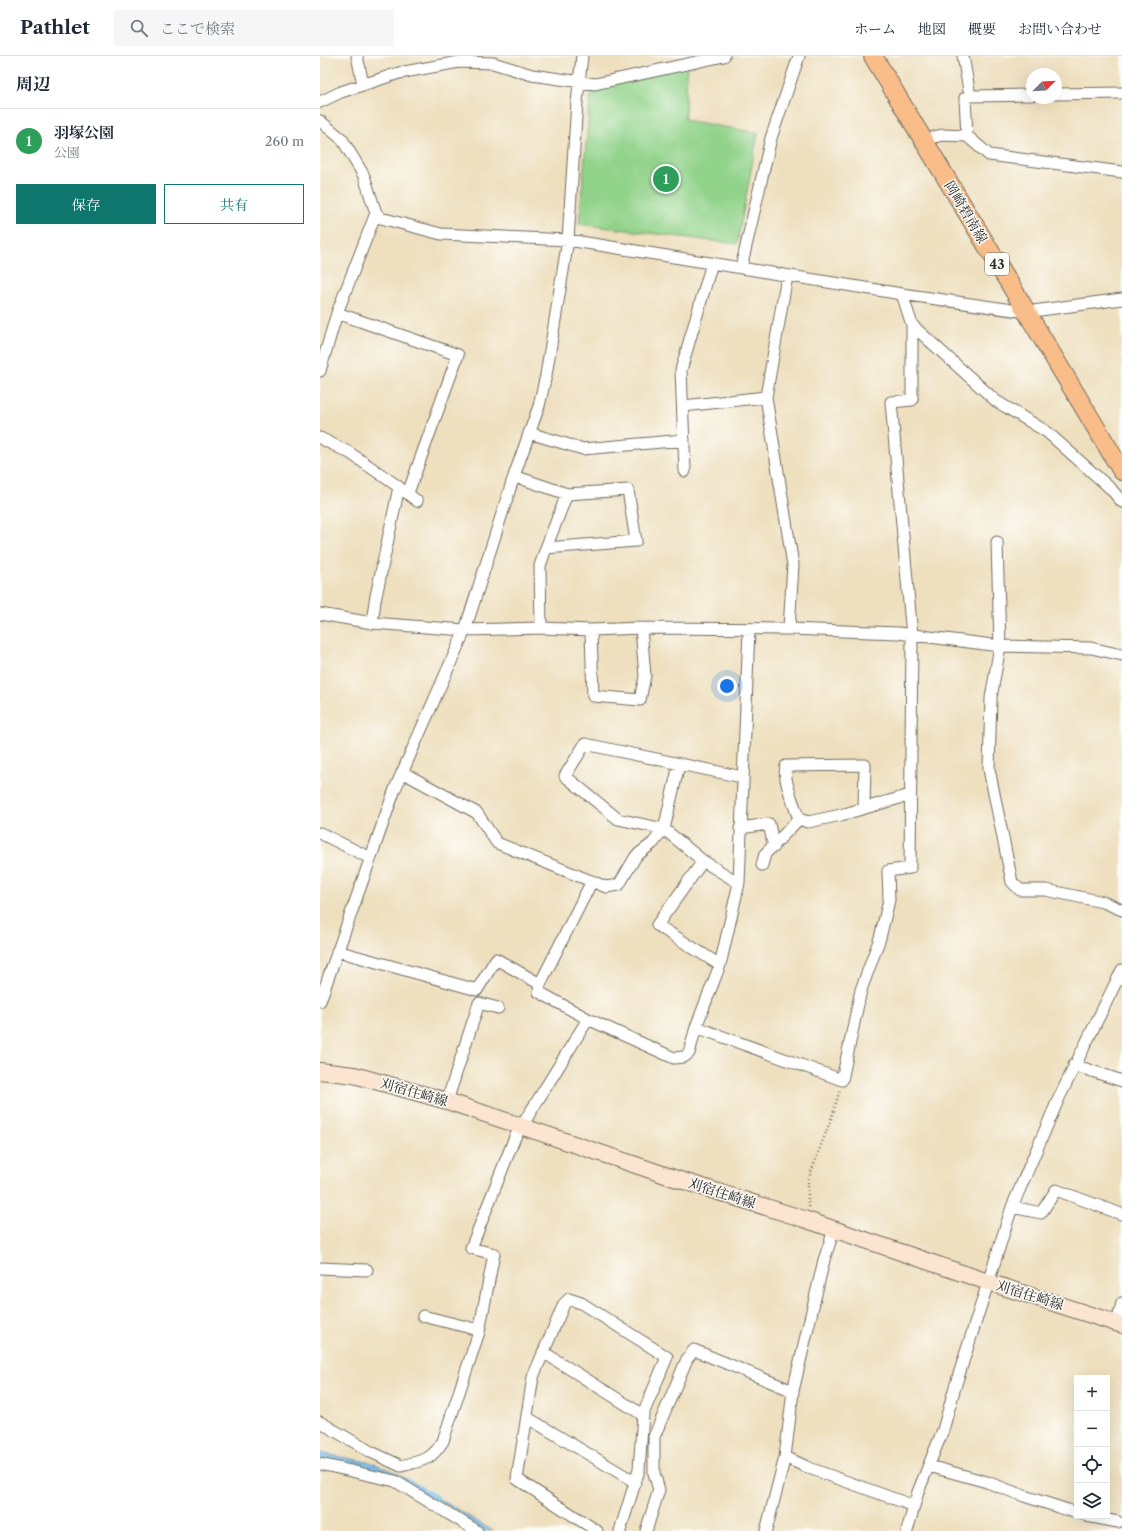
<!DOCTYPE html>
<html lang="ja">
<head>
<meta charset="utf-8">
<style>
  :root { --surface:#fff; --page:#f6f6f7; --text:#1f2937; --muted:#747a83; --line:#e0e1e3; --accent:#0f766e }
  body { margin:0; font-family:"Libre Caslon Text","Noto Serif JP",serif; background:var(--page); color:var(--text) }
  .controls { position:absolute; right:12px; bottom:12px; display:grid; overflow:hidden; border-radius:0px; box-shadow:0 4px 16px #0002 }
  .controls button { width:36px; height:36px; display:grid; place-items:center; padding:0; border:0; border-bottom:1px solid var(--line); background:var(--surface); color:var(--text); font:20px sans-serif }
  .compass { position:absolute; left:706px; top:12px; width:36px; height:36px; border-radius:50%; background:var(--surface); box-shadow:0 4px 16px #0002; rotate:66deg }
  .you { position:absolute; left:407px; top:630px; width:14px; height:14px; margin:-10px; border:3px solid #fff; border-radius:50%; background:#1a73e8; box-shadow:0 0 0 6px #1a73e833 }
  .badge { display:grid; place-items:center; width:26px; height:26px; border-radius:50%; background:var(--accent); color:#fff; font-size:13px; font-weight:700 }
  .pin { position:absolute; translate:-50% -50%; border:2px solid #fff; box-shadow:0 1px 4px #0006 }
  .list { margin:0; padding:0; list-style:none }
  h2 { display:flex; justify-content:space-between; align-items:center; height:52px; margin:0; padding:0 16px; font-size:17px }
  h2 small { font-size:13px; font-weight:400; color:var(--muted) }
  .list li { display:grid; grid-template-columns:26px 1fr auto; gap:12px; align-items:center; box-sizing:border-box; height:64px; padding:0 16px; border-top:1px solid var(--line) }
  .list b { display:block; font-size:15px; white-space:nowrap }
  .list p { margin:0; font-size:13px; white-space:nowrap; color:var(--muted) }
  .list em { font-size:13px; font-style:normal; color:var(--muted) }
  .actions { display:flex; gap:8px; padding:12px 16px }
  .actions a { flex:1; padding:9px 0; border:1px solid var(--accent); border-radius:0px; text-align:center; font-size:14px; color:var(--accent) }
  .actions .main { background:var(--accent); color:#fff }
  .icon { flex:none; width:22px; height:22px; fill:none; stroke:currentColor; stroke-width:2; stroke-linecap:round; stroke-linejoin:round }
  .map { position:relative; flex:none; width:802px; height:1475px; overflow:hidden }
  header { display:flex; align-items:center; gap:24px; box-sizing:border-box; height:56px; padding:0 20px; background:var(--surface); border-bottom:1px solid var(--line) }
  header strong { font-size:19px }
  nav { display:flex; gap:22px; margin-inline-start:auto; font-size:14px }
  .search { width:280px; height:36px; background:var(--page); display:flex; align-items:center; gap:10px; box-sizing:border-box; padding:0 14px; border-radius:0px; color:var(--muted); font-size:15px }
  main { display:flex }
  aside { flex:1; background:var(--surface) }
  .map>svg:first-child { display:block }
  .green { fill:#92d38b; stroke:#5e7f5b }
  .water { fill:#74bdec; stroke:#50748c }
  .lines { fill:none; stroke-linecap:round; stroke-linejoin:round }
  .stream { stroke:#74bdec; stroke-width:4 }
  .minor-casing { stroke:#6f6a5e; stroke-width:13 }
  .secondary-casing { stroke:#6f6a5e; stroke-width:18 }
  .primary-casing { stroke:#6f6a5e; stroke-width:20 }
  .path { stroke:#6f6a5e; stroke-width:2.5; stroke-dasharray:1 3; stroke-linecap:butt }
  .minor { stroke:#fff; stroke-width:11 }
  .secondary { stroke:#fce5d0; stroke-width:16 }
  .primary { stroke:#f8bd89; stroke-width:18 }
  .labels { text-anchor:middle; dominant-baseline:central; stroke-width:3; stroke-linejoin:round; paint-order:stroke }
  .shield { fill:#fdfcf7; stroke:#6a6a68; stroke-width:1 }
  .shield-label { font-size:13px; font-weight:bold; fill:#2b2b2b }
  .street-label { font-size:14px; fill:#2b2b2b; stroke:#fdfcf7 }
</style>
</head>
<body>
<header>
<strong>Pathlet</strong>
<div class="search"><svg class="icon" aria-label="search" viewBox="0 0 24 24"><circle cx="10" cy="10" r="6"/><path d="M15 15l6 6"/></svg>ここで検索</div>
<nav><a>ホーム</a><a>地図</a><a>概要</a><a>お問い合わせ</a></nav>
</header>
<main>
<aside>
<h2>周辺<small></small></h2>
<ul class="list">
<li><span class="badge" style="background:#2e9e5b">1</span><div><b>羽塚公園</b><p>公園</p></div><em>260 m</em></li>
</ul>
<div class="actions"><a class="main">保存</a><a>共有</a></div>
</aside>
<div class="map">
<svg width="802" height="1475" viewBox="0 0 802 1475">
  <rect width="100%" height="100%" fill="#fdfcf7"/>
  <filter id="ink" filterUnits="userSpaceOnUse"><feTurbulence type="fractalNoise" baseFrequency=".025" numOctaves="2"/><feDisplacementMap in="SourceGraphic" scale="8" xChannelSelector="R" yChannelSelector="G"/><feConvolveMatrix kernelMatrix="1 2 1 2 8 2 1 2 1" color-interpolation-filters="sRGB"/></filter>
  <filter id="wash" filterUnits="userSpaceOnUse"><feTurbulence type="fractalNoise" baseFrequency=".012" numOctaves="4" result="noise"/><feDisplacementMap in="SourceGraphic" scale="16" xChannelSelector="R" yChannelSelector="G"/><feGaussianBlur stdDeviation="0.9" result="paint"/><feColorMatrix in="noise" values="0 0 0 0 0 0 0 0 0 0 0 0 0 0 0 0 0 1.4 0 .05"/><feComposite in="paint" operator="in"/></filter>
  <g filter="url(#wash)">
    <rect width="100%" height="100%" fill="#eedfbe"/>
    <path class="green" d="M 367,7 L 365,64 L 438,77 L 417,188 L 259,168 L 271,33 Z"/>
    <path class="water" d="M 0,1397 L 52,1407 L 71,1414 L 173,1475 L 165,1475 L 70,1419 L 0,1403 Z"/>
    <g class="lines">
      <path class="stream" d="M 87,1424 L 117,1442"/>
    </g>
  </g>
  <g filter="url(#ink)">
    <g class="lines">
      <g class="minor-casing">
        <path id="minor" d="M 37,0 L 43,28
          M 643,0 L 650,40 L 712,39
          M 736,38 L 802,37
          M 0,46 L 21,36 L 79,17 L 139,6 L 173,7 L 212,19 L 275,28 L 404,0
          M 0,65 L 22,83 L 44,120 L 56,157 L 61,162 L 121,178 L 248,184 L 582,238 L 706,256 L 802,243
          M 647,80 L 645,42 L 650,40
          M 603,84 L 622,79 L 647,80 L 669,99 L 802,116
          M 421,212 L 451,82 L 479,0
          M 467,220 L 446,341 L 473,509 L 469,573
          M 582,238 L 592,269 L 676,345 L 727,376 L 791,433 L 802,446
          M 17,257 L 138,299 L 88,437
          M 0,315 L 17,257 L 56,157
          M 363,350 L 446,341
          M 209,377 L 263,393 L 364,384
          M 0,382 L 30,397 L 79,431 L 55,545 L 52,567
          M 365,415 L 361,314 L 392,207
          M 194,420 L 247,438 L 308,434 L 316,485 L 226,492 L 220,510 L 221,572
          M 83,434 L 97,445
          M 677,486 L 680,590 L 671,642 L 669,713 L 692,826 L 700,834 L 726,834 L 783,846 L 802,854
          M 226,492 L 247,438
          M 0,558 L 52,567 L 145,574 L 221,572 L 271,574 L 321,572 L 469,573 L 578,577 L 680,590 L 771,592 L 802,599
          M 271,574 L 273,640 L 320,644 L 325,620 L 321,572
          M 359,709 L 344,773 L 298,763 L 245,720 L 265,688 L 422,721
          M 82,716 L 157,757 L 177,787 L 286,831 L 299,829 L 316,800 L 333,787 L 344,773 L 383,805 L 419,827
          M 544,752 L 545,709 L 466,710 C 462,722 475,751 479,763 L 488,766 L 521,759 L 590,739
          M 420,772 L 449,768 L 454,791
          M 0,777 L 50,802
          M 383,805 L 337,869 L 400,909
          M 442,809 L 445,798 L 479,763
          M 272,825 L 220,928 L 219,936 L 268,963 L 354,1002 L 364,1001 L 369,997 L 376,971 L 400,909 L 419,827 L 429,573
          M 17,895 L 157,934 L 176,903 L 220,928
          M 0,945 L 75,733 L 145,574 L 194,420 L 219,350 L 226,319 L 248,184 L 257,46 L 262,0
          M 376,971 L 522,1024 L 541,934 L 560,882 L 569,844 L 568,815 L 590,812 L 592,580 L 571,346 L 592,344 L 592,269
          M 754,1009 L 802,1025
          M 127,1045 L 159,947 L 178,952
          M 692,1151 L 721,1157 L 736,1134 L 801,1158
          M 0,1212 L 47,1214
          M 103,1260 L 159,1274
          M 797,1268 L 802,1247
          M 223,1296 L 323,1359
          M 208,1362 L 315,1426
          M 0,1366 L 51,1396 L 81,1410 C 103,1404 111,1405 123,1385 L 159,1276 L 174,1198 L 151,1192 L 195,1081 L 268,963
          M 465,1401 L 489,1412 L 594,1450
          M 0,1408 L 75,1425 L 157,1475
          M 609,1410 L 667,1426 L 704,1440 L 757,1457
          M 767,1460 L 798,1466
          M 277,1475 L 197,1423 L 213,1321 L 244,1248 L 249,1243 L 261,1247 L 347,1301 L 323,1358 L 319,1414 L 300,1475
          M 326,1475 L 339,1434 L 334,1417 L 334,1381 L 367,1303 L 374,1294 L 473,1335
          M 446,1475 L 465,1401 L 473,1335 L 504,1204 L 514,1174
          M 587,1475 L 598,1436 L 623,1374 L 635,1331 L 692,1151 L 738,1044 L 802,914"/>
      </g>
      <g class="secondary-casing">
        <path id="secondary" d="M 0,1015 L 34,1019 L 127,1045 L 354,1122 L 484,1163 L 668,1226 L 802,1269"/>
      </g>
      <g class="primary-casing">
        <path id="primary" d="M 553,0 L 802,415"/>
      </g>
      <path class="path" d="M 488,1151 L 488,1124 L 511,1063 L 520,1034"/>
      <use href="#minor" class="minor"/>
      <use href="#secondary" class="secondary"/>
      <use href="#primary" class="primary"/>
    </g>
  </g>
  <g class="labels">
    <rect class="shield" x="665" y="197" width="24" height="22" rx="3"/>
    <g class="shield-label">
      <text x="677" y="208">43</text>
    </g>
    <g class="street-label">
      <text transform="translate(646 156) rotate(59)">岡崎碧南線</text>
      <text transform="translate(94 1036) rotate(16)">刈宿住崎線</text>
      <text transform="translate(402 1137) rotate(18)">刈宿住崎線</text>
      <text transform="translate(710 1239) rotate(17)">刈宿住崎線</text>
    </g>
  </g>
</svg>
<div class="controls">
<button>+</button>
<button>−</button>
<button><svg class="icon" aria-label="locate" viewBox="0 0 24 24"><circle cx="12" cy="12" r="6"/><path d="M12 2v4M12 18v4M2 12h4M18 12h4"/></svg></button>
<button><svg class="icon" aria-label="layers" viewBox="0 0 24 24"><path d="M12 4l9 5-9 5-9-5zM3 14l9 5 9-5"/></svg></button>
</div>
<svg class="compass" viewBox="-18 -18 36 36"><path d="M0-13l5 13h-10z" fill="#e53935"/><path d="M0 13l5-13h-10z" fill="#747a83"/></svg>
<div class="you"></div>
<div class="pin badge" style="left:346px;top:123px;background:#2e9e5b">1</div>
</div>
</main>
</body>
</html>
